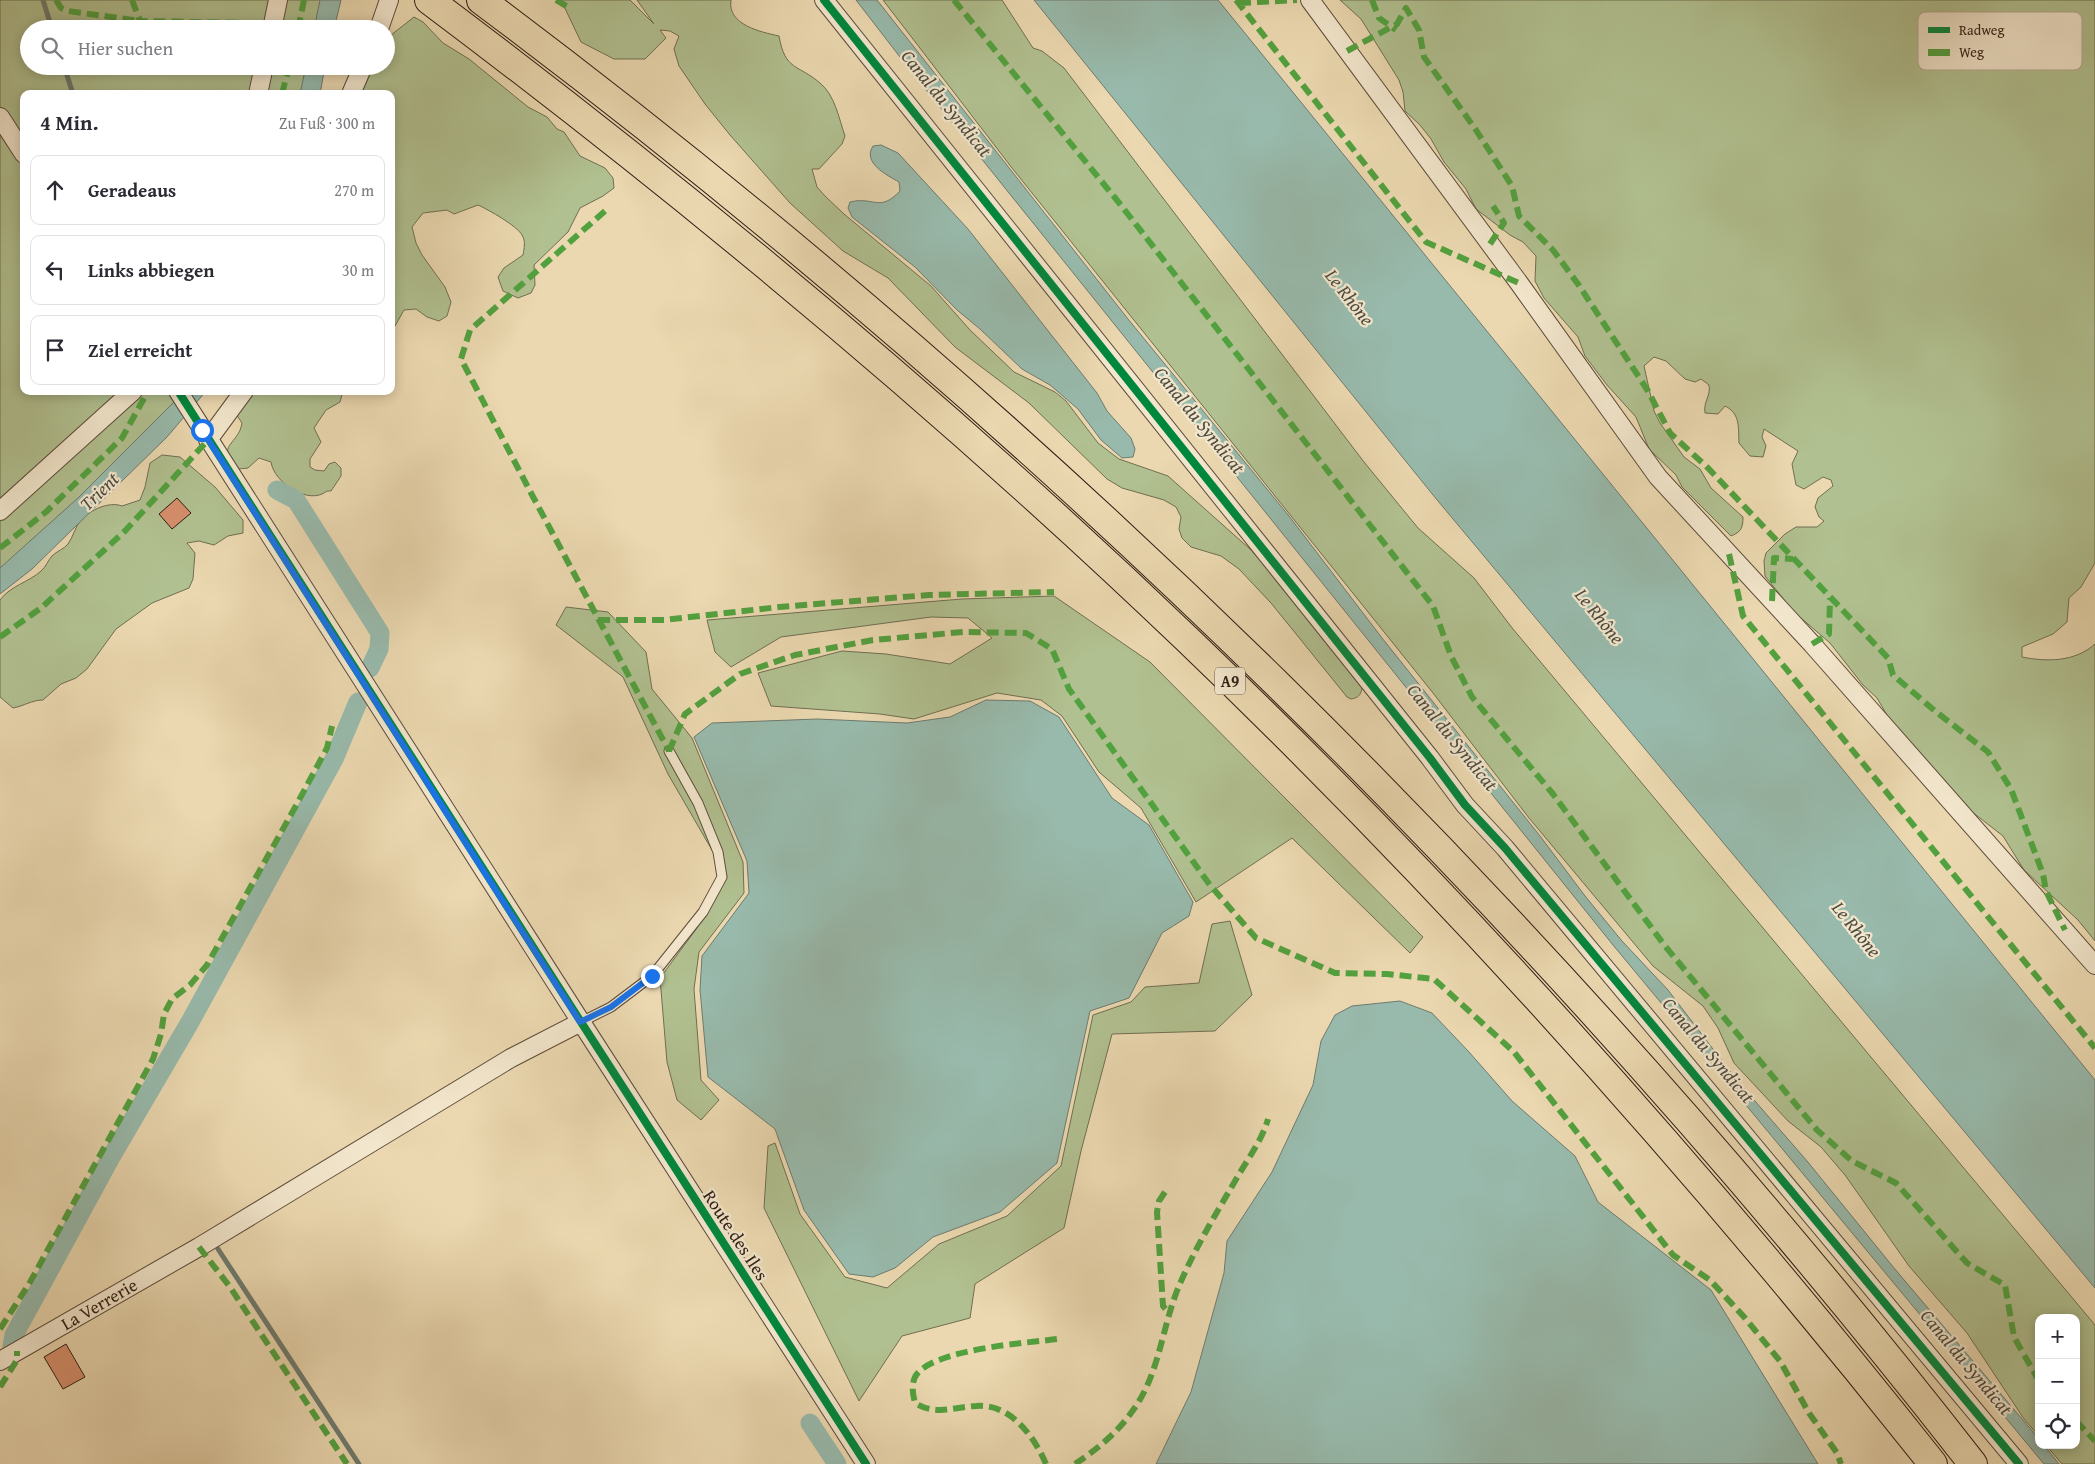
<!DOCTYPE html>
<html lang="de">
<head>
<meta charset="utf-8">
<style>
  :root { --surface:#fff; --page:#f7f7f7; --text:#2b2b33; --muted:#7c7c81; --line:#e1e1e2 }
  body { margin:0; font-family:"Gentium Book Plus",serif; background:var(--page); color:var(--text) }
  .controls { position:absolute; right:15px; bottom:15px; display:grid; overflow:hidden; border-radius:10px; box-shadow:0 2px 12px #0003 }
  .controls button { width:45px; height:45px; display:grid; place-items:center; padding:0; border:0; border-bottom:1px solid var(--line); background:var(--surface); color:var(--text); font:25px sans-serif }
  .stop { position:absolute; width:15px; height:15px; margin:-11px; border:4px solid #1a73e8; border-radius:50%; background:#fff }
  .stop.end { background:#1a73e8; border-color:#fff; box-shadow:0 1px 5px #0008 }
  .list { margin:0; padding:0; list-style:none }
  h2 { display:flex; justify-content:space-between; align-items:center; height:65px; margin:0; padding:0 20px; font-size:21px }
  h2 small { font-size:16px; font-weight:400; color:var(--muted) }
  .list li { display:grid; grid-template-columns:32px 1fr auto; gap:15px; align-items:center; box-sizing:border-box; height:70px; margin:0 10px 10px; padding:0 10px; border:1px solid var(--line); border-radius:10px }
  .list b { display:block; font-size:19px; white-space:nowrap }
  .list em { font-size:16px; font-style:normal; color:var(--muted) }
  .icon { flex:none; width:28px; height:28px; fill:none; stroke:currentColor; stroke-width:2; stroke-linecap:round; stroke-linejoin:round }
  .map { position:relative; flex:none; width:2095px; height:1464px; overflow:hidden }
  .search { position:absolute; background:var(--surface); box-shadow:0 2px 12px #0003; left:20px; top:20px; width:375px; height:55px; display:flex; align-items:center; gap:12px; box-sizing:border-box; padding:0 18px; border-radius:28px; color:var(--muted); font-size:19px }
  .panel { position:absolute; background:var(--surface); box-shadow:0 2px 12px #0003; left:20px; top:90px; width:375px; height:305px; border-radius:10px }
  .map>svg:first-child { display:block }
  .green { fill:#b1c090; stroke:#706e52 }
  .water { fill:#98baac; stroke:#6e7b6f }
  .lines { fill:none; stroke-linecap:round; stroke-linejoin:round }
  .stream { stroke:#6e7b6f; stroke-width:5 }
  .canal { stroke:#98baac; stroke-width:19 }
  .building { fill:#d68f6c; stroke:#2e1c13 }
  .service-casing { stroke:#5d4b3a; stroke-width:11 }
  .minor-casing { stroke:#5d4b3a; stroke-width:20 }
  .motorway-casing { stroke:#2e1c13; stroke-width:30 }
  .service { stroke:#f2e6cc; stroke-width:9 }
  .minor { stroke:#f2e6cc; stroke-width:18 }
  .motorway { stroke:#ebd8b0; stroke-width:28 }
  .quiet { stroke:#52a13f; stroke-width:6; stroke-dasharray:12 6; stroke-linecap:butt }
  .cycleway-casing { stroke:#f2e6cc; stroke-width:11 }
  .cycleway { stroke:#00873e; stroke-width:8 }
  .route { stroke:#1a73e8; stroke-width:6 }
  .labels { text-anchor:middle; dominant-baseline:central; stroke-width:4.5; stroke-linejoin:round; paint-order:stroke }
  .shield { fill:#f2e6cc; stroke:#69594a; stroke-width:1 }
  .shield-label { font-size:16px; font-weight:bold; fill:#2e1c13 }
  .street-label { font-size:18px; fill:#2e1c13; stroke:#f2e6cc }
  .water-label { font-size:19px; font-style:italic; fill:#4e4b41; stroke:#f2e6cc }
  .key { fill:#f2e6cc; stroke:#b7a994; stroke-width:1 }
  .key-label { font-size:14px; fill:#2e1c13 }
</style>
</head>
<body>
<div class="map">
<svg width="2095" height="1464" viewBox="0 0 2095 1464">
  <rect width="100%" height="100%" fill="#ebd8b0"/>
  <filter id="stains"><feTurbulence type="fractalNoise" baseFrequency=".004" numOctaves="4"/><feColorMatrix values="0 0 0 0 .2 0 0 0 0 .09 0 0 0 0 .02 0 0 0 .5 -.17"/></filter>
  <radialGradient id="worn" r=".72"><stop offset=".6" stop-color="#630" stop-opacity="0"/><stop offset="1" stop-color="#630" stop-opacity=".3"/></radialGradient>
  <path class="green" d="M 0,0 L 333,0 L 326,29 L 29,29 L 29,66 L 318,66 L 311,94 L 24,94 L 24,391 L 197,391 L 0,580 Z
    M 561,0 L 630,0 L 654,24 L 637,0 L 731,0 C 727,25 761,32 779,36 C 785,71 798,64 820,83 C 835,95 839,119 845,136 L 842,144 L 819,169 L 812,169 L 817,187 L 825,196 L 844,214 L 931,286 L 970,330 L 1014,372 L 1055,392 L 1066,401 L 1098,443 L 1119,459 L 1168,476 L 1251,550 L 1298,603 L 1362,688 C 1361,695 1358,698 1351,699 L 1347,697 L 1271,603 L 1239,569 L 1221,556 L 1191,547 L 1182,538 L 1179,529 L 1181,517 L 1176,507 L 1164,500 L 1122,488 L 1107,479 L 1029,403 L 955,347 L 888,278 L 843,251 L 790,203 L 730,135 L 705,104 L 679,66 L 674,49 L 679,36 L 670,31 L 660,30 L 666,38 L 645,59 L 614,59 L 581,42 Z
    M 883,0 L 1002,0 L 1033,48 L 1042,51 L 1064,68 L 1364,462 L 1418,528 L 1474,578 L 1513,629 L 2095,1325 L 2095,1464 L 2062,1464 L 2046,1445 L 2076,1445 L 2076,1318 L 2039,1318 L 2039,1436 L 2024,1419 L 1967,1333 L 1909,1266 L 1845,1175 L 1821,1147 L 1788,1121 L 1734,1063 L 1718,1028 L 1703,1006 L 1653,966 L 1529,818 L 1433,693 L 1012,168 Z
    M 1340,0 L 2095,0 L 2095,563 L 2081,587 L 2069,598 L 2067,622 L 2053,634 L 2022,647 L 2022,657 C 2047,662 2075,662 2095,644 L 2095,941 L 2078,920 L 2024,870 L 2003,836 L 1935,783 L 1898,734 L 1877,698 L 1863,685 L 1830,643 L 1794,612 L 1765,576 L 1764,561 L 1766,553 L 1785,534 L 1796,527 L 1817,527 L 1824,521 L 1819,517 L 1815,507 L 1818,498 L 1833,486 L 1831,480 L 1823,477 L 1804,489 L 1796,485 L 1792,464 L 1798,451 L 1764,429 L 1762,437 L 1766,446 L 1763,457 L 1750,456 L 1739,443 C 1738,428 1741,414 1725,406 L 1718,414 L 1705,413 C 1703,402 1711,396 1709,385 L 1701,379 L 1695,382 L 1685,379 L 1666,361 L 1654,357 L 1644,366 L 1654,411 L 1660,423 L 1684,457 L 1700,469 L 1711,488 L 1743,517 C 1743,528 1741,532 1731,536 L 1682,487 L 1676,475 L 1649,449 L 1636,417 L 1607,385 L 1585,356 L 1578,337 L 1544,298 L 1535,281 L 1536,256 L 1523,242 L 1510,235 L 1476,209 L 1466,189 L 1444,162 L 1431,139 L 1420,125 L 1405,111 L 1403,92 L 1399,80 L 1361,19 Z
    M 414,17 L 423,22 L 443,43 L 469,59 L 528,107 L 547,117 L 557,129 L 564,132 L 580,156 L 605,168 L 613,178 L 614,188 L 603,196 L 580,208 L 568,232 L 534,265 L 535,285 L 531,293 L 518,298 L 503,291 L 498,277 L 504,268 L 523,255 C 524,249 526,241 522,235 C 517,226 489,210 478,205 L 454,214 L 447,210 L 423,213 L 412,227 L 416,243 L 422,255 L 445,287 L 451,302 L 447,316 L 439,321 L 427,317 L 416,309 L 404,310 L 395,326 L 391,326 L 391,94 L 361,94 L 368,78 L 370,66 L 386,66 L 386,39 Z
    M 242,391 L 343,391 L 340,402 L 326,410 L 314,428 L 321,442 L 310,459 L 310,467 L 315,470 L 324,471 L 329,464 L 335,462 L 341,468 L 341,476 L 331,491 L 327,491 C 309,506 274,483 271,462 L 259,458 L 248,468 L 239,469 C 213,445 239,445 242,423 L 236,414 Z
    M 162,455 L 180,457 L 215,487 L 243,520 L 243,533 L 228,536 L 214,545 L 199,541 L 187,543 L 195,553 L 193,579 L 189,588 L 152,603 L 116,629 L 87,669 L 76,678 L 61,684 L 43,700 C 32,700 24,706 13,708 L 0,697 L 0,600 C 10,586 29,582 41,571 C 46,567 48,560 52,556 C 57,551 64,549 68,544 C 73,537 75,527 81,520 C 90,510 109,501 122,506 L 140,500 L 145,487 L 150,463 Z
    M 1054,596 L 1150,662 L 1423,937 L 1410,953 L 1292,838 L 1196,902 L 1141,808 L 1099,772 L 1062,716 L 1041,700 L 997,693 L 914,719 L 880,714 L 771,706 L 758,673 L 842,651 L 886,654 L 950,664 L 992,638 L 968,618 L 931,617 L 781,637 L 731,667 L 715,652 L 707,620 L 962,599 Z
    M 566,607 L 608,612 L 646,652 L 652,689 L 692,738 L 743,862 L 744,893 L 699,952 L 694,989 L 701,1080 L 719,1100 L 701,1120 L 677,1100 L 667,1062 L 660,978 L 697,928 L 727,876 L 668,774 L 623,677 L 556,625 Z
    M 1230,921 L 1252,995 L 1215,1031 L 1112,1034 L 1081,1151 L 1064,1228 L 975,1284 L 970,1318 L 902,1336 L 859,1401 L 764,1208 L 768,1146 L 775,1143 L 800,1214 L 845,1277 L 887,1288 L 939,1244 L 1007,1216 L 1061,1166 L 1093,1015 L 1131,1002 L 1145,987 L 1199,983 L 1212,924 Z"/>
  <path class="water" d="M 320,0 L 341,0 L 334,29 L 314,29 Z
    M 856,0 L 877,0 L 1128,319 L 1289,516 L 1382,638 L 1540,836 L 1585,896 L 1622,941 L 1668,990 L 1735,1078 L 1807,1161 L 1894,1268 L 2039,1439 L 2039,1445 L 2044,1445 L 2059,1464 L 2044,1464 L 1613,945 L 907,66 Z
    M 1034,0 L 1218,0 L 2095,1080 L 2095,1288 L 1433,495 Z
    M 306,66 L 325,66 L 320,94 L 300,94 Z
    M 881,145 L 898,153 L 968,229 L 1097,393 L 1107,411 L 1131,438 L 1135,449 L 1133,457 L 1122,458 L 1101,440 L 1078,409 L 1050,385 L 1022,369 L 980,329 L 957,310 L 915,267 L 852,217 L 848,208 L 850,202 C 874,196 879,213 900,191 L 899,182 C 887,175 862,163 873,146 Z
    M 185,391 L 206,391 L 167,437 L 32,569 L 0,594 L 0,568 L 79,497 Z
    M 986,700 L 1030,701 L 1059,717 L 1112,798 L 1149,825 L 1193,902 L 1189,916 L 1162,933 L 1129,998 L 1090,1011 L 1057,1163 L 1000,1212 L 933,1237 L 895,1268 L 873,1277 L 849,1274 L 804,1210 L 775,1129 L 708,1077 L 700,990 L 702,956 L 749,893 L 747,861 L 694,737 L 712,723 L 817,719 L 907,723 L 950,717 Z
    M 1400,1001 L 1432,1013 L 1469,1052 L 1512,1101 L 1575,1156 L 1598,1202 L 1711,1290 L 1818,1464 L 1156,1464 L 1191,1392 L 1224,1273 L 1227,1241 L 1272,1172 L 1313,1085 L 1321,1041 L 1335,1015 L 1352,1006 Z"/>
  <g class="lines">
    <path class="stream" d="M 43,0 L 52,29
      M 64,66 L 73,94
      M 218,1249 L 359,1464"/>
    <path class="canal" d="M 277,490 L 296,500 L 380,633 L 379,649 L 370,668
      M 12,1346 L 14,1335 L 111,1157 L 190,1022 L 334,759 L 358,702
      M 810,1423 L 837,1464"/>
  </g>
  <path class="building" d="M 177,498 L 191,513 L 172,529 L 159,514 Z
    M 66,1344 L 85,1377 L 63,1389 L 44,1357 Z"/>
  <g class="lines">
    <g class="service-casing">
      <path id="service" d="M 581,1022 L 611,1007 L 652,976 L 703,912 L 722,877 L 718,852 L 698,803 L 669,751"/>
    </g>
    <g class="minor-casing">
      <path id="minor" d="M 824,0 L 1430,758 L 1465,805 L 1505,848 L 2019,1464
        M 1310,0 L 1519,283 L 1658,477 L 1812,644 L 2095,965
        M 272,29 L 278,0
        M 379,29 L 389,0
        M 258,94 L 264,66
        M 351,94 L 363,66
        M 0,117 L 24,154
        M 178,391 L 581,1022 L 866,1464
        M 208,440 L 244,391
        M 0,511 L 133,391
        M 0,1361 L 199,1247 L 511,1058 L 581,1022"/>
    </g>
    <g class="motorway-casing">
      <path id="motorway" d="M 429,0 C 694,199 949,411 1189,641 C 1456,897 1703,1174 1933,1464
        M 481,0 C 1041,419 1543,913 1973,1464"/>
    </g>
    <use href="#service" class="service"/>
    <use href="#minor" class="minor"/>
    <use href="#motorway" class="motorway"/>
    <path class="quiet" d="M 56,0 L 61,8 L 68,11 L 140,21
      M 132,0 L 140,21 L 248,23 L 267,29
      M 556,0 L 568,7
      M 954,0 L 1120,204 L 1433,606 L 1451,656 L 1472,697 L 1553,794 L 1665,946 L 1817,1130 L 1852,1161 L 1896,1183 L 1967,1263 L 2005,1285 L 2014,1337 L 2039,1381
      M 1236,0 L 1426,242 L 1519,283
      M 1372,0 L 1379,18 L 1396,30
      M 1239,3 L 1297,0
      M 298,29 L 304,0
      M 1347,51 L 1397,24 L 1406,8 L 1419,30 L 1424,57 L 1476,130 L 1512,186 L 1519,216 L 1553,250 L 1578,284 L 1648,391 L 1670,433 L 1708,468 L 1888,658 L 1893,675 L 1935,711 L 1988,752 L 2011,789 L 2043,874 L 2046,891 L 2065,930
      M 282,94 L 289,66
      M 605,211 L 470,330 L 461,359 L 531,493 L 669,751
      M 1490,244 L 1504,223 L 1493,206
      M 0,548 L 46,512 L 122,438 L 148,391
      M 1729,554 L 1743,616 L 2095,1048
      M 1772,601 L 1774,558 L 1793,559
      M 598,620 L 664,620 L 779,607 L 929,595 L 1054,592
      M 0,637 L 41,608 L 125,531 L 208,440
      M 1812,644 L 1829,634 L 1830,598
      M 669,751 L 685,714 L 740,674 L 795,655 L 873,640 L 963,632 L 1026,633 L 1052,649 L 1069,689 L 1210,885 L 1256,938 L 1335,973 L 1387,974 L 1434,979 L 1514,1052 L 1673,1255 L 1710,1280 L 1745,1318 L 1780,1361 L 1809,1413 L 1837,1453 L 1841,1464
      M 1165,1192 L 1159,1201 L 1157,1212 L 1163,1306 L 1170,1314
      M 199,1247 L 230,1287 L 347,1464
      M 0,1329 L 29,1284 L 153,1059 L 161,1034 L 164,1014 L 172,999 L 190,985 L 207,965 L 298,802 L 327,748 L 332,726
      M 0,1387 L 17,1360 L 17,1351
      M 2076,1421 L 2095,1441
      M 1046,1464 C 1034,1436 1010,1403 976,1406 C 954,1407 936,1416 915,1403 C 913,1395 911,1386 915,1377 C 930,1349 1027,1343 1057,1339
      M 1075,1464 C 1096,1450 1117,1433 1131,1413 C 1160,1375 1161,1329 1179,1286 C 1195,1248 1217,1212 1238,1176 C 1249,1157 1262,1140 1268,1119"/>
    <g class="cycleway-casing">
      <path id="cycleway" d="M 824,0 L 1430,758 L 1465,805 L 1505,848 L 2019,1464
        M 178,391 L 581,1022 L 866,1464"/>
    </g>
    <use href="#cycleway" class="cycleway"/>
  </g>
  <g class="lines">
    <path class="route" d="M 202,430 L 580,1022 L 611,1007 L 652,976"/>
  </g>
  <g class="labels">
    <rect class="shield" x="1215" y="667.5" width="30" height="27" rx="4"/>
    <g class="shield-label">
      <text x="1230" y="681">A9</text>
    </g>
    <g class="street-label">
      <text transform="translate(736 1235) rotate(57)">Route des Iles</text>
      <text transform="translate(99 1304) rotate(-30)">La Verrerie</text>
    </g>
    <g class="water-label">
      <text transform="translate(947 103) rotate(51)">Canal du Syndicat</text>
      <text transform="translate(1350 297) rotate(52)">Le Rhône</text>
      <text transform="translate(1200 420) rotate(51)">Canal du Syndicat</text>
      <text transform="translate(99 491) rotate(-44)">Trient</text>
      <text transform="translate(1600 616) rotate(51)">Le Rhône</text>
      <text transform="translate(1453 737) rotate(51)">Canal du Syndicat</text>
      <text transform="translate(1857 929) rotate(51)">Le Rhône</text>
      <text transform="translate(1709 1050) rotate(50)">Canal du Syndicat</text>
      <text transform="translate(1967 1362) rotate(50)">Canal du Syndicat</text>
    </g>
  </g>
  <rect x="1918" y="12" width="164" height="58" rx="8" class="key"/>
  <rect x="1928" y="27" width="22" height="6" fill="#00873e"/>
  <rect x="1928" y="49" width="22" height="7" fill="#52a13f"/>
  <g class="key-label">
    <text x="1959" y="35">Radweg</text>
    <text x="1959" y="57">Weg</text>
  </g>
  <rect width="100%" height="100%" filter="url(#stains)"/>
  <rect width="100%" height="100%" fill="url(#worn)"/>
</svg>
<div class="controls">
<button>+</button>
<button>−</button>
<button><svg class="icon" aria-label="locate" viewBox="0 0 24 24"><circle cx="12" cy="12" r="6"/><path d="M12 2v4M12 18v4M2 12h4M18 12h4"/></svg></button>
</div>
<div class="stop" style="left:202px;top:430px"></div>
<div class="stop end" style="left:652px;top:976px"></div>
<div class="search"><svg class="icon" aria-label="search" viewBox="0 0 24 24"><circle cx="10" cy="10" r="6"/><path d="M15 15l6 6"/></svg>Hier suchen</div>
<section class="panel">
<h2>4 Min.<small>Zu Fuß · 300 m</small></h2>
<ul class="list">
<li><svg class="icon" aria-label="ahead" viewBox="0 0 24 24"><path d="M12 20V5M6 11l6-6 6 6"/></svg><div><b>Geradeaus</b></div><em>270 m</em></li>
<li><svg class="icon" aria-label="left" viewBox="0 0 24 24"><path d="M17 20v-9H6M10 6l-5 5 5 5"/></svg><div><b>Links abbiegen</b></div><em>30 m</em></li>
<li><svg class="icon" aria-label="arrive" viewBox="0 0 24 24"><path d="M6 21V4h12l-3 4 3 4H6"/></svg><div><b>Ziel erreicht</b></div></li>
</ul>
</section>
</div>
</body>
</html>
